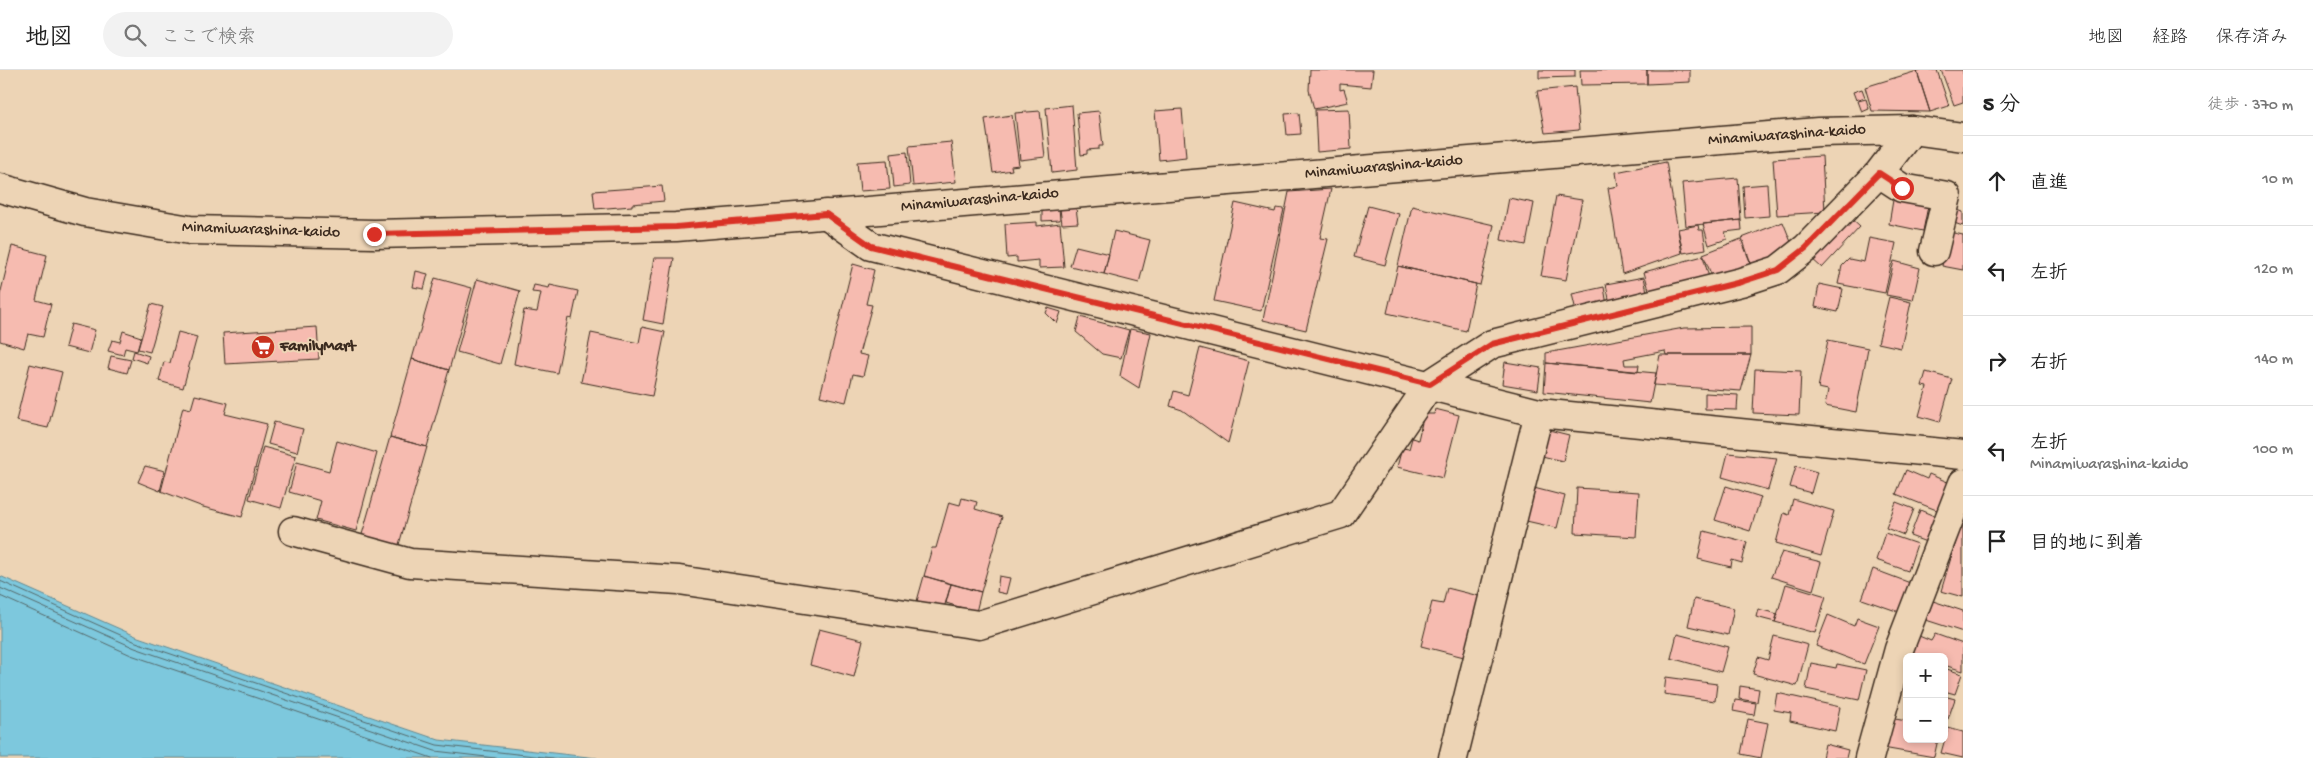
<!DOCTYPE html>
<html lang="ja">
<head>
<meta charset="utf-8">
<style>
  :root { --surface:#fff; --page:#f2f2f2; --text:#222; --muted:#767676; --line:#e0e0e0 }
  body { margin:0; font-family:"Gochi Hand","Klee One",sans-serif; background:var(--page); color:var(--text) }
  .controls { position:absolute; right:15px; bottom:15px; display:grid; overflow:hidden; border-radius:8px; box-shadow:0 2px 8px #0003 }
  .controls button { width:45px; height:45px; display:grid; place-items:center; padding:0; border:0; border-bottom:1px solid var(--line); background:var(--surface); color:var(--text); font:25px sans-serif }
  .stop { position:absolute; width:15px; height:15px; margin:-11px; border:4px solid #d93025; border-radius:50%; background:#fff }
  .stop.end { background:#d93025; border-color:#fff; box-shadow:0 1px 5px #0008 }
  .list { margin:0; padding:0; list-style:none }
  h2 { display:flex; justify-content:space-between; align-items:center; height:65px; margin:0; padding:0 20px; font-size:21px }
  h2 small { font-size:16px; font-weight:400; color:var(--muted) }
  .list li { display:grid; grid-template-columns:32px 1fr auto; gap:15px; align-items:center; box-sizing:border-box; height:90px; padding:0 20px; border-top:1px solid var(--line) }
  .list b { display:block; font-size:19px; white-space:nowrap }
  .list p { margin:0; font-size:16px; white-space:nowrap; color:var(--muted) }
  .list em { font-size:16px; font-style:normal; color:var(--muted) }
  .icon { flex:none; width:28px; height:28px; fill:none; stroke:currentColor; stroke-width:2; stroke-linecap:round; stroke-linejoin:round }
  .map { position:relative; flex:none; width:1963px; height:688px; overflow:hidden }
  header { display:flex; align-items:center; gap:30px; box-sizing:border-box; height:70px; padding:0 25px; background:var(--surface); border-bottom:1px solid var(--line) }
  header strong { font-size:24px }
  nav { display:flex; gap:28px; margin-inline-start:auto; font-size:18px }
  .search { width:350px; height:45px; background:var(--page); display:flex; align-items:center; gap:12px; box-sizing:border-box; padding:0 18px; border-radius:28px; color:var(--muted); font-size:19px }
  main { display:flex }
  aside { flex:1; background:var(--surface) }
  .map>svg:first-child { display:block }
  .water { fill:#7dc8dd; stroke:#638991 }
  .lines { fill:none; stroke-linecap:round; stroke-linejoin:round }
  .shore { stroke:#55696a; stroke-width:1 }
  .building { fill:#f6bbb0; stroke:#3b2a1e }
  .minor-casing { stroke:#3b2a1e; stroke-width:31 }
  .major-casing { stroke:#3b2a1e; stroke-width:31 }
  .minor { stroke:#edd4b5; stroke-width:28 }
  .major { stroke:#edd4b5; stroke-width:28 }
  .route { stroke:#d93025; stroke-width:6 }
  .labels { text-anchor:middle; dominant-baseline:central; stroke-width:4; stroke-linejoin:round; paint-order:stroke }
  .street-label { font-size:16px; fill:#3b2a1e; stroke:#edd4b5 }
  .poi-label { font-size:16px; font-weight:bold; fill:#3b2a1e; stroke:#edd4b5; text-anchor:start }
</style>
</head>
<body>
<header>
<strong>地図</strong>
<div class="search"><svg class="icon" aria-label="search" viewBox="0 0 24 24"><circle cx="10" cy="10" r="6"/><path d="M15 15l6 6"/></svg>ここで検索</div>
<nav><a>地図</a><a>経路</a><a>保存済み</a></nav>
</header>
<main>
<div class="map">
<svg width="1963" height="688" viewBox="0 0 1963 688">
  <rect width="100%" height="100%" fill="#edd4b5"/>
  <filter id="ink" filterUnits="userSpaceOnUse"><feTurbulence type="fractalNoise" baseFrequency=".02" numOctaves="2"/><feDisplacementMap in="SourceGraphic" scale="10" xChannelSelector="R" yChannelSelector="G"/><feConvolveMatrix kernelMatrix="1 2 1 2 8 2 1 2 1" color-interpolation-filters="sRGB"/></filter>
  <g filter="url(#ink)">
    <path class="water" d="M 0,506 L 138,567 L 439,670 L 597,688 L 0,688 Z"/>
    <g class="lines">
      <path class="shore" d="M 0,511 L 136,572 L 437,675 L 552,688
        M 0,518 L 135,578 L 435,681 L 495,688
        M 0,526 L 131,585 L 432,688"/>
    </g>
    <path class="building" d="M 1310,0 L 1373,0 L 1371,17 L 1340,14 L 1340,20 L 1344,19 L 1348,32 L 1314,39 L 1309,20 Z
      M 1539,0 L 1575,0 L 1575,7 L 1539,8 Z
      M 1580,0 L 1647,0 L 1647,14 L 1581,15 Z
      M 1647,0 L 1690,0 L 1690,12 L 1647,14 Z
      M 1923,0 L 1937,0 L 1949,36 L 1930,42 L 1917,2 Z
      M 1941,0 L 1963,0 L 1963,32 L 1954,35 Z
      M 1917,1 L 1930,42 L 1872,41 L 1865,17 Z
      M 1575,17 L 1579,60 L 1545,63 L 1537,21 Z
      M 1862,19 L 1865,27 L 1856,30 L 1853,22 Z
      M 1866,29 L 1869,39 L 1862,42 L 1858,31 Z
      M 1072,35 L 1077,100 L 1052,103 L 1046,38 Z
      M 1182,39 L 1186,87 L 1159,90 L 1155,41 Z
      M 1349,39 L 1351,79 L 1317,82 L 1315,40 Z
      M 1040,41 L 1045,87 L 1020,90 L 1015,43 Z
      M 1099,41 L 1103,76 L 1099,76 L 1099,79 L 1087,80 L 1087,84 L 1081,85 L 1077,43 Z
      M 1299,43 L 1301,64 L 1287,65 L 1285,44 Z
      M 1012,45 L 1019,95 L 1011,96 L 1012,100 L 993,103 L 985,49 Z
      M 951,72 L 956,112 L 913,116 L 909,76 Z
      M 907,82 L 910,115 L 894,117 L 891,84 Z
      M 1822,86 L 1825,142 L 1777,145 L 1773,89 Z
      M 887,90 L 890,119 L 860,121 L 857,92 Z
      M 1666,92 L 1682,183 L 1622,204 L 1608,118 L 1618,116 L 1616,102 Z
      M 1738,108 L 1741,150 L 1686,156 L 1682,113 Z
      M 1767,114 L 1769,146 L 1745,148 L 1743,116 Z
      M 662,116 L 664,131 L 632,134 L 632,136 L 595,139 L 593,121 Z
      M 1331,119 L 1320,168 L 1328,169 L 1306,260 L 1263,250 L 1289,122 Z
      M 1556,126 L 1582,130 L 1566,210 L 1541,206 Z
      M 1509,128 L 1534,133 L 1526,175 L 1501,170 Z
      M 1893,130 L 1928,136 L 1923,161 L 1889,154 Z
      M 1235,133 L 1275,142 L 1276,138 L 1284,139 L 1261,241 L 1214,231 Z
      M 1368,136 L 1399,144 L 1385,195 L 1354,187 Z
      M 1412,136 L 1494,155 L 1480,215 L 1398,196 Z
      M 1059,138 L 1060,150 L 1042,151 L 1042,139 Z
      M 1076,138 L 1078,153 L 1062,154 L 1060,139 Z
      M 1955,139 L 1963,142 L 1963,156 L 1951,152 Z
      M 1849,147 L 1860,157 L 1822,198 L 1811,188 Z
      M 1741,150 L 1742,160 L 1725,162 L 1727,169 L 1709,175 L 1703,154 Z
      M 1037,152 L 1037,156 L 1060,153 L 1064,197 L 1039,198 L 1039,190 L 1017,192 L 1017,187 L 1007,188 L 1005,154 Z
      M 1783,152 L 1793,177 L 1753,199 L 1742,168 Z
      M 1698,155 L 1699,160 L 1703,160 L 1706,179 L 1683,183 L 1678,159 Z
      M 1114,161 L 1150,170 L 1139,213 L 1104,204 Z
      M 1949,162 L 1963,165 L 1963,200 L 1942,196 Z
      M 1869,168 L 1896,173 L 1885,223 L 1838,214 L 1842,196 L 1849,189 L 1864,192 Z
      M 1741,169 L 1751,194 L 1713,209 L 1703,184 Z
      M 12,176 L 47,185 L 36,230 L 51,234 L 43,267 L 28,264 L 24,278 L 0,271 L 0,225 Z
      M 1076,176 L 1109,184 L 1104,204 L 1070,196 Z
      M 1703,186 L 1710,211 L 1651,227 L 1644,202 Z
      M 654,188 L 674,188 L 663,254 L 643,250 Z
      M 1894,191 L 1920,198 L 1913,230 L 1886,225 Z
      M 853,194 L 874,200 L 866,234 L 872,235 L 859,284 L 868,286 L 863,306 L 853,304 L 846,332 L 820,326 Z
      M 1398,196 L 1476,214 L 1466,261 L 1387,243 Z
      M 416,201 L 428,204 L 424,219 L 413,217 Z
      M 1644,207 L 1648,227 L 1610,234 L 1606,214 Z
      M 435,208 L 472,218 L 449,300 L 412,289 Z
      M 477,209 L 520,221 L 500,294 L 457,282 Z
      M 1819,214 L 1843,219 L 1838,242 L 1815,237 Z
      M 534,215 L 549,218 L 550,215 L 578,221 L 572,249 L 568,248 L 557,303 L 514,294 L 524,240 L 537,242 L 541,223 L 532,222 Z
      M 1604,217 L 1607,235 L 1576,241 L 1572,224 Z
      M 1889,227 L 1911,232 L 1901,278 L 1878,273 Z
      M 151,234 L 163,237 L 150,282 L 138,279 Z
      M 1048,238 L 1061,242 L 1057,254 L 1046,243 Z
      M 1080,247 L 1129,260 L 1121,288 L 1102,284 L 1076,262 Z
      M 71,254 L 95,260 L 89,283 L 65,277 Z
      M 317,257 L 319,289 L 225,294 L 223,263 Z
      M 642,257 L 665,262 L 652,326 L 581,312 L 591,263 L 639,273 Z
      M 1751,257 L 1751,285 L 1666,285 L 1665,281 L 1624,289 L 1625,295 L 1639,295 L 1638,302 L 1546,293 L 1546,283 L 1684,258 Z
      M 1130,259 L 1151,263 L 1139,318 L 1120,306 Z
      M 123,261 L 141,267 L 137,281 L 125,278 L 123,285 L 108,281 L 112,270 L 120,272 Z
      M 178,262 L 197,267 L 183,318 L 159,311 L 164,292 L 170,293 Z
      M 1828,270 L 1868,278 L 1856,342 L 1825,336 L 1828,320 L 1818,318 Z
      M 1200,278 L 1249,291 L 1228,373 L 1182,340 L 1170,336 L 1174,321 L 1188,325 Z
      M 134,281 L 149,286 L 147,293 L 132,288 Z
      M 1660,285 L 1751,285 L 1741,321 L 1654,315 Z
      M 111,286 L 131,290 L 127,303 L 108,298 Z
      M 412,289 L 449,300 L 427,377 L 390,367 Z
      M 1505,292 L 1541,298 L 1538,320 L 1502,314 Z
      M 1546,293 L 1656,303 L 1650,333 L 1544,322 Z
      M 30,294 L 62,302 L 48,358 L 16,351 Z
      M 1755,299 L 1801,301 L 1799,345 L 1753,343 Z
      M 1926,302 L 1952,309 L 1940,352 L 1919,346 L 1927,317 L 1922,316 Z
      M 1705,323 L 1738,325 L 1737,340 L 1705,339 Z
      M 195,325 L 228,333 L 225,344 L 267,354 L 242,447 L 203,437 L 161,421 L 183,337 L 191,339 Z
      M 1435,339 L 1459,345 L 1443,408 L 1397,397 L 1402,378 L 1409,379 L 1412,368 L 1418,370 L 1424,344 L 1434,344 Z
      M 274,352 L 303,359 L 297,382 L 268,374 Z
      M 1549,360 L 1569,365 L 1563,391 L 1542,386 Z
      M 390,367 L 427,377 L 398,478 L 361,468 Z
      M 337,371 L 377,383 L 356,461 L 316,450 L 321,431 L 289,422 L 297,392 L 329,401 Z
      M 263,377 L 296,386 L 281,438 L 249,429 Z
      M 1728,383 L 1777,388 L 1768,420 L 1722,407 Z
      M 145,396 L 165,401 L 160,421 L 138,412 Z
      M 1796,396 L 1817,402 L 1811,423 L 1790,417 Z
      M 1906,400 L 1927,409 L 1929,404 L 1950,413 L 1939,441 L 1896,424 Z
      M 1726,416 L 1761,427 L 1750,461 L 1715,450 Z
      M 1530,417 L 1565,426 L 1557,458 L 1522,450 Z
      M 1577,418 L 1639,422 L 1636,467 L 1575,463 Z
      M 962,428 L 977,432 L 975,439 L 1002,447 L 981,522 L 924,506 L 932,478 L 936,478 L 949,432 L 960,435 Z
      M 1793,429 L 1834,441 L 1821,486 L 1776,473 L 1784,443 L 1789,445 Z
      M 1896,432 L 1914,439 L 1904,465 L 1886,458 Z
      M 1920,440 L 1939,448 L 1929,473 L 1910,466 Z
      M 1963,448 L 1963,527 L 1941,521 Z
      M 1704,461 L 1747,472 L 1742,493 L 1732,490 L 1731,497 L 1698,489 Z
      M 1885,463 L 1917,474 L 1908,501 L 1876,490 Z
      M 1782,482 L 1821,492 L 1813,520 L 1771,507 Z
      M 1873,499 L 1913,514 L 1902,543 L 1862,529 Z
      M 924,506 L 951,514 L 944,538 L 917,531 Z
      M 999,506 L 1010,508 L 1006,524 L 997,522 Z
      M 951,514 L 981,522 L 976,542 L 946,533 Z
      M 1786,514 L 1826,526 L 1815,563 L 1775,552 Z
      M 1447,518 L 1479,526 L 1464,587 L 1421,576 L 1432,532 L 1443,534 Z
      M 1694,529 L 1734,538 L 1728,565 L 1688,556 Z
      M 1933,531 L 1963,541 L 1963,562 L 1926,550 Z
      M 1758,539 L 1778,544 L 1775,552 L 1756,547 Z
      M 1828,545 L 1854,556 L 1857,548 L 1879,556 L 1864,594 L 1816,576 Z
      M 819,559 L 863,570 L 854,607 L 810,595 Z
      M 1677,564 L 1728,577 L 1721,602 L 1671,588 Z
      M 1935,564 L 1963,574 L 1963,601 L 1944,595 L 1944,587 L 1922,587 L 1913,584 L 1919,566 L 1931,571 Z
      M 1774,566 L 1808,575 L 1797,616 L 1753,604 L 1758,587 L 1768,590 Z
      M 1811,593 L 1836,598 L 1837,594 L 1866,600 L 1859,630 L 1806,619 Z
      M 1944,598 L 1962,604 L 1955,624 L 1944,621 Z
      M 1666,607 L 1717,614 L 1715,631 L 1664,624 Z
      M 1740,616 L 1759,619 L 1757,632 L 1739,629 Z
      M 1777,623 L 1840,637 L 1835,661 L 1790,651 L 1791,643 L 1774,640 Z
      M 1944,626 L 1955,629 L 1948,649 L 1944,648 Z
      M 1735,630 L 1756,633 L 1754,645 L 1733,641 Z
      M 1889,648 L 1907,651 L 1907,669 L 1938,669 L 1934,687 L 1883,678 Z
      M 1748,649 L 1768,653 L 1761,688 L 1741,684 Z
      M 1948,658 L 1963,662 L 1963,688 L 1941,683 Z
      M 1825,674 L 1848,680 L 1846,688 L 1822,688 Z"/>
    <g class="lines">
      <g class="minor-casing">
        <path id="minor" d="M 1879,103 L 1902,118 L 1947,126 L 1934,181
          M 826,144 L 871,176 L 1539,343 L 1963,385
          M 293,461 L 410,493 L 679,510 L 979,555 L 1341,444 L 1430,314 L 1492,274 L 1741,212 L 1778,200 L 1806,178 L 1879,103 L 1912,60
          M 1453,688 L 1539,343
          M 1869,688 L 1899,579 L 1963,413"/>
      </g>
      <g class="major-casing">
        <path id="major" d="M 0,118 L 85,142 L 190,160 L 374,164 L 676,157 L 1818,62 L 1912,60 L 1963,67"/>
      </g>
      <use href="#minor" class="minor"/>
      <use href="#major" class="major"/>
    </g>
  </g>
  <g class="lines" filter="url(#ink)">
    <path class="route" d="M 374,164 L 676,157 L 826,144 L 871,176 L 1430,314 L 1492,274 L 1741,212 L 1778,200 L 1806,178 L 1879,103 L 1902,118"/>
  </g>
  <defs>
    <g id="supermarket-disc" transform="scale(1.25)"><circle r="9.5" fill="#c8321e" stroke="#edd4b5"/><path d="M-6-5.5h2.5l.6 2H6L4.5 2H-2.5L-4.4-4H-6ZM-1.5 3.2a1.3 1.3 0 1 0 .1 0ZM3 3.2a1.3 1.3 0 1 0 .1 0Z" fill="#fff"/></g>
  </defs>
  <g fill-rule="evenodd">
    <use href="#supermarket-disc" x="263" y="277"/>
  </g>
  <g class="labels">
    <g class="street-label">
      <text transform="translate(1787 66) rotate(-4)">Minamiwarashina-kaido</text>
      <text transform="translate(1384 98) rotate(-5)">Minamiwarashina-kaido</text>
      <text transform="translate(980 131) rotate(-5)">Minamiwarashina-kaido</text>
      <text transform="translate(261 161) rotate(2)">Minamiwarashina-kaido</text>
    </g>
    <g class="poi-label">
      <text x="280" y="277">FamilyMart</text>
    </g>
  </g>
</svg>
<div class="controls">
<button>+</button>
<button>−</button>
</div>
<div class="stop" style="left:1902px;top:118px"></div>
<div class="stop end" style="left:374px;top:164px"></div>
</div>
<aside>
<h2>5 分<small>徒歩 · 370 m</small></h2>
<ul class="list">
<li><svg class="icon" aria-label="ahead" viewBox="0 0 24 24"><path d="M12 20V5M6 11l6-6 6 6"/></svg><div><b>直進</b></div><em>10 m</em></li>
<li><svg class="icon" aria-label="left" viewBox="0 0 24 24"><path d="M17 20v-9H6M10 6l-5 5 5 5"/></svg><div><b>左折</b></div><em>120 m</em></li>
<li><svg class="icon" aria-label="right" viewBox="0 0 24 24"><path d="M7 20v-9h11M14 6l5 5-5 5"/></svg><div><b>右折</b></div><em>140 m</em></li>
<li><svg class="icon" aria-label="left" viewBox="0 0 24 24"><path d="M17 20v-9H6M10 6l-5 5 5 5"/></svg><div><b>左折</b><p>Minamiwarashina-kaido</p></div><em>100 m</em></li>
<li><svg class="icon" aria-label="arrive" viewBox="0 0 24 24"><path d="M6 21V4h12l-3 4 3 4H6"/></svg><div><b>目的地に到着</b></div></li>
</ul>
</aside>
</main>
</body>
</html>
